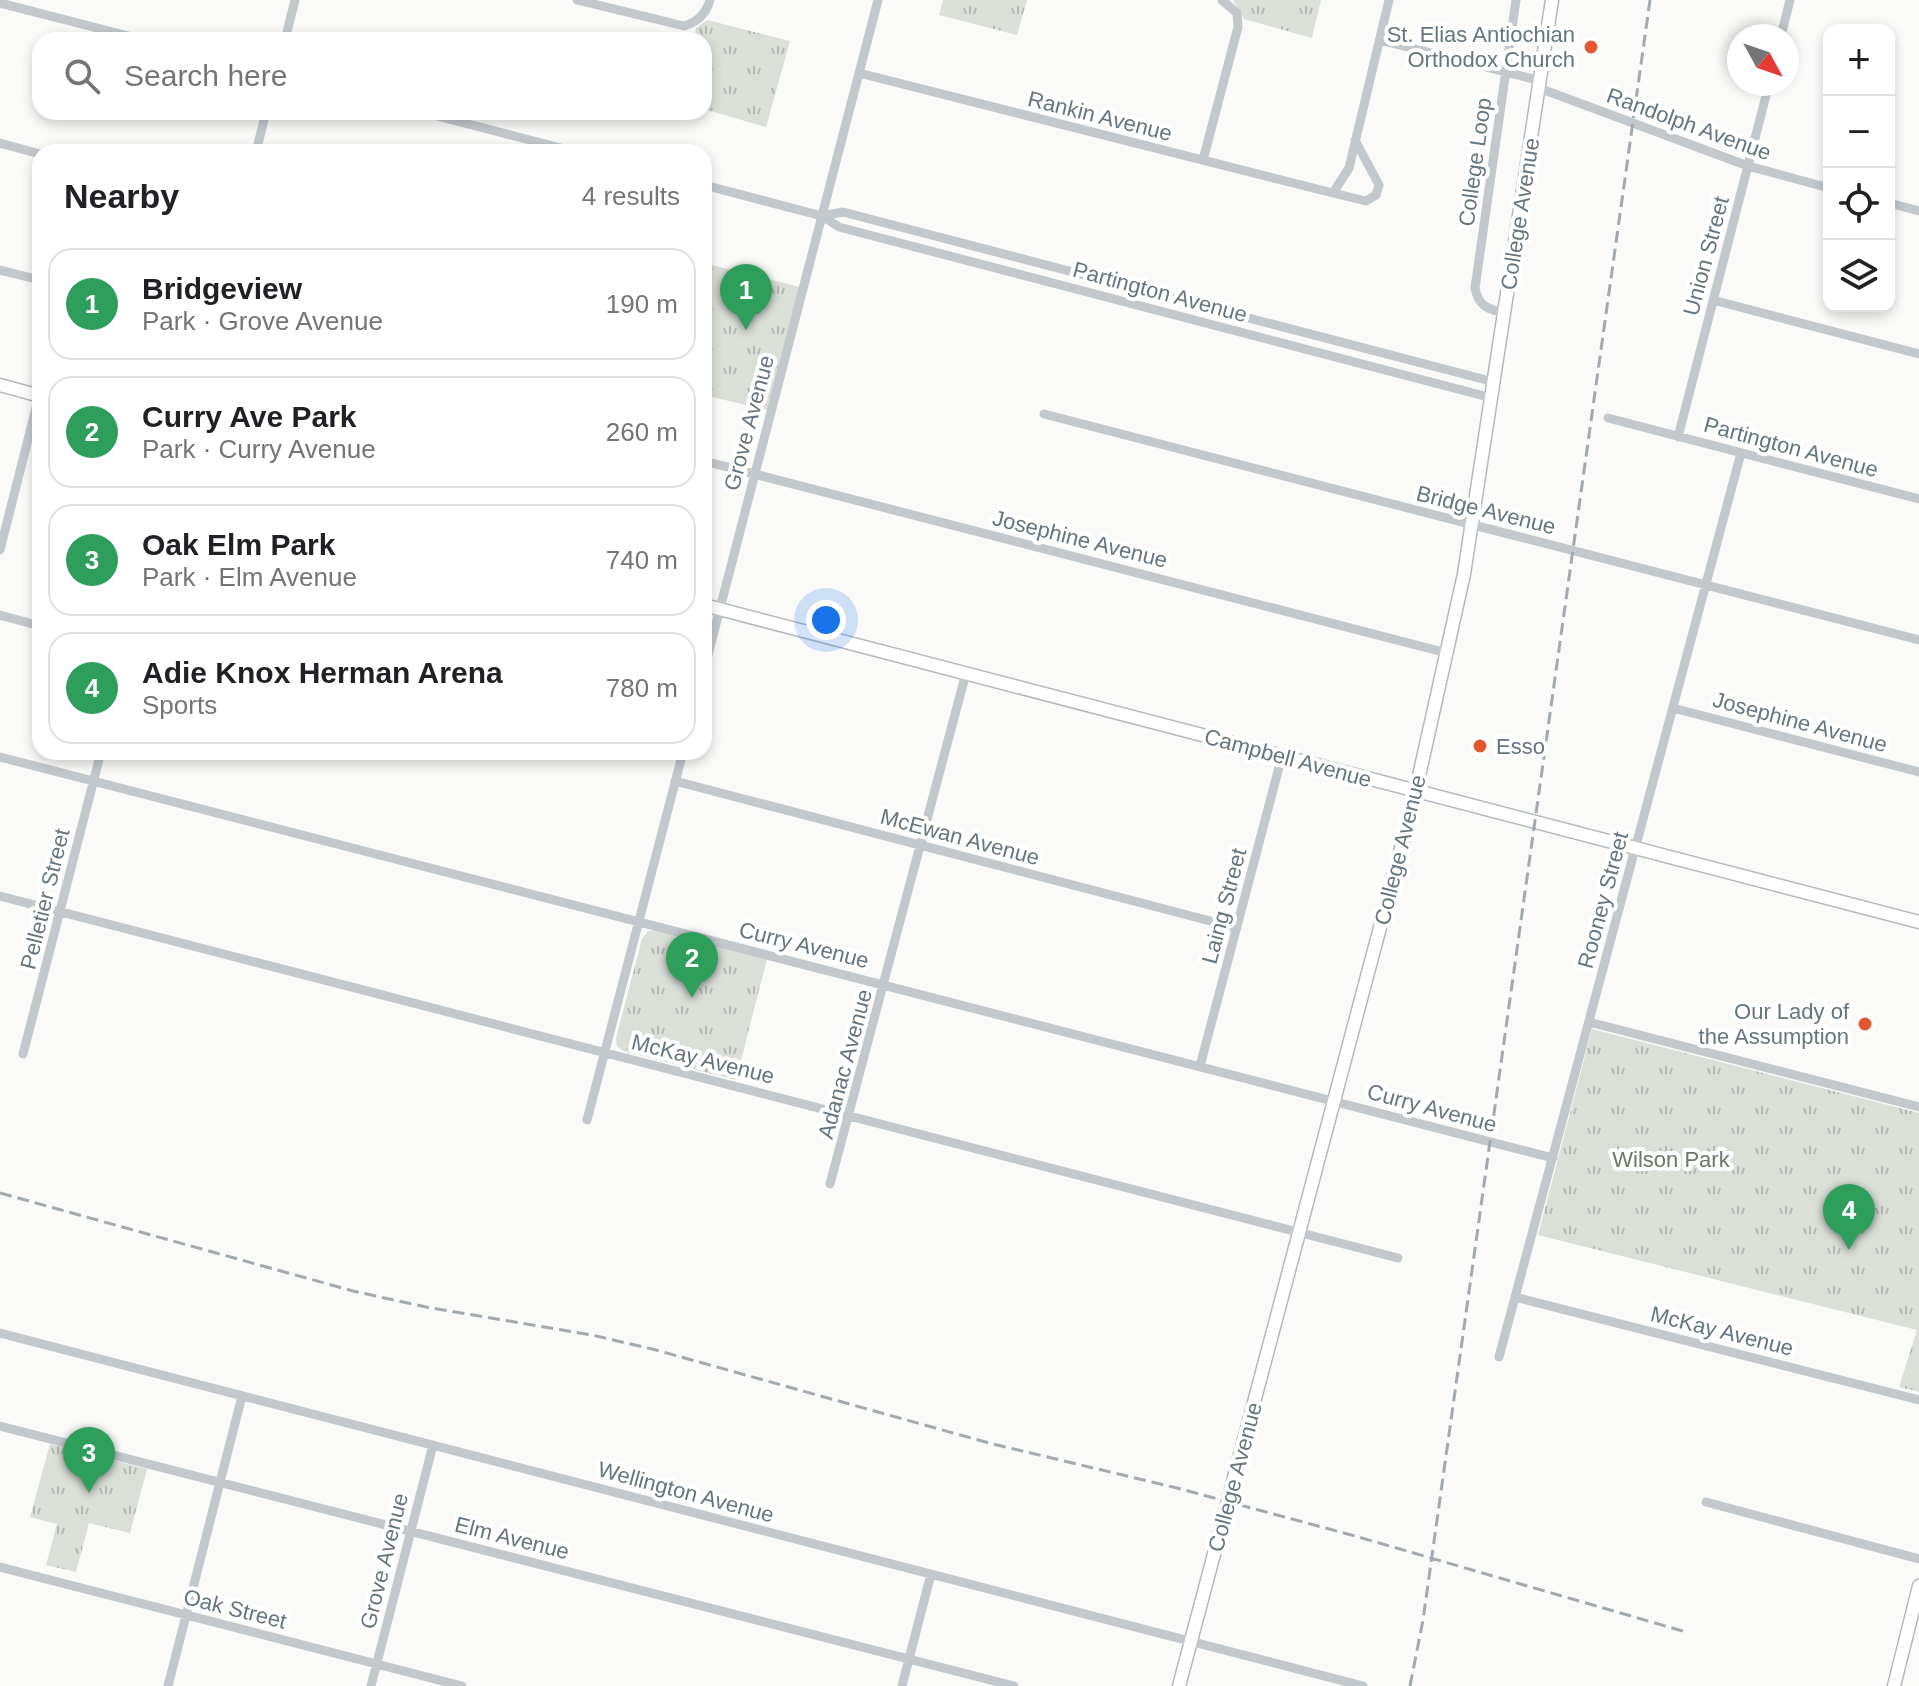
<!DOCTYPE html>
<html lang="en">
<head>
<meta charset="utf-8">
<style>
  :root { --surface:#fff; --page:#f2f2f2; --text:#202124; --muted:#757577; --line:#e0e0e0; --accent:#e4572e }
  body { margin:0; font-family:Helvetica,sans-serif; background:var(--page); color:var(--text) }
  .controls { position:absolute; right:24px; top:24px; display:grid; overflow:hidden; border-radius:16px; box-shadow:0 4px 12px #0003 }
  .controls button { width:72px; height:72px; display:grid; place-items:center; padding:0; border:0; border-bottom:2px solid var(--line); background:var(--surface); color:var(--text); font:40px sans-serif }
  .compass { position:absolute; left:1727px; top:24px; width:72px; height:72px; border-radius:50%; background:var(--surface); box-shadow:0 4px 12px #0003; rotate:130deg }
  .you { position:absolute; left:826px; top:620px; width:28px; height:28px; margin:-20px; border:6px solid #fff; border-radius:50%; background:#1a73e8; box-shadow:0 0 0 12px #1a73e833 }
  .badge { display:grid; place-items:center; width:52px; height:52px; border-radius:50%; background:var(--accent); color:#fff; font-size:26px; font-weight:700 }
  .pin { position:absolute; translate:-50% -66px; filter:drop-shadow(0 2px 4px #0008) }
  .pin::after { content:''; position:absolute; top:42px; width:28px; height:24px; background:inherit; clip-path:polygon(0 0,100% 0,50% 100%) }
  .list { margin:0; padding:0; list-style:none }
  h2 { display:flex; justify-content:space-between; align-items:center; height:104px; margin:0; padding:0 32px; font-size:34px }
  h2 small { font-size:26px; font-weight:400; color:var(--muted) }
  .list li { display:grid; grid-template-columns:52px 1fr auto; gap:24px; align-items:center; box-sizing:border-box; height:112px; margin:0 16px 16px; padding:0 16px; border:2px solid var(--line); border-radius:24px }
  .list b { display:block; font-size:30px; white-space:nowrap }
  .list p { margin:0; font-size:26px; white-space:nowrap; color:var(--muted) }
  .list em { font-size:26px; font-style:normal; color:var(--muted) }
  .icon { flex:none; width:44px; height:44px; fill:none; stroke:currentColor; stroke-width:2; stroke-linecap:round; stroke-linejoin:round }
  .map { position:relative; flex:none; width:1919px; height:1686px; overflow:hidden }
  .search { position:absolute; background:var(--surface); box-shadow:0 4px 12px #0003; left:32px; top:32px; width:680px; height:88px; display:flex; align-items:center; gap:20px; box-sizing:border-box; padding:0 28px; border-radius:24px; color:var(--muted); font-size:30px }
  .panel { position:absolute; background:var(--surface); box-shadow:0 4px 12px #0003; left:32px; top:144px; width:680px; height:616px; border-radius:24px }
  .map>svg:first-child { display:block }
  .park { fill:url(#park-tufts) }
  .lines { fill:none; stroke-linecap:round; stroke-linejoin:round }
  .secondary-casing { stroke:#b3babf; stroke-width:15 }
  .street { stroke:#c3c8cc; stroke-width:9 }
  .secondary { stroke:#fff; stroke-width:12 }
  .rail { stroke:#a2aab0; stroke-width:3; stroke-dasharray:12 6; stroke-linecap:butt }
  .secondary-bridge-casing { stroke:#b3babf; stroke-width:15; stroke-linecap:butt }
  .secondary-bridge { stroke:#fff; stroke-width:12 }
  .poi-dot { fill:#e4572e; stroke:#fff; stroke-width:3 }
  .labels { text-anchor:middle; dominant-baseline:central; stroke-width:8; stroke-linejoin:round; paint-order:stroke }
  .poi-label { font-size:22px; fill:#657683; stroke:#fff; text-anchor:end }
  .street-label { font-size:22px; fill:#657683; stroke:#fff }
  .park-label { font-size:22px; fill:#687a64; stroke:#fff }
</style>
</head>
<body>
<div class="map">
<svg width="1919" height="1686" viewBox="0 0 1919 1686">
  <defs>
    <pattern id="park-tufts" width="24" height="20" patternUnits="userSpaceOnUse" patternTransform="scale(2)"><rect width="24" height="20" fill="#dadfd7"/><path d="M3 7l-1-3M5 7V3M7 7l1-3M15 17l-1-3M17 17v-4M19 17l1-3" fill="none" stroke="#b4b9b4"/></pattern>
  </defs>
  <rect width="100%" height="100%" fill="#fafaf8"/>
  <path class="park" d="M 943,0 L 1027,0 L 1017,35 L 939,15 Z
    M 1233,0 L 1321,0 L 1312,38 L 1244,19 Z
    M 707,20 L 790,41 L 766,127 L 704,109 L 704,40 L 694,40 L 696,28 Z
    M 704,263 L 800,287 L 767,410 L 704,395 Z
    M 657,930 L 767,959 L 736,1080 L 623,1051 L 617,1046 L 616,1038 L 642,939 L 648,931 Z
    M 1592,1029 L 1919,1113 L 1919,1392 L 1899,1387 L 1917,1330 L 1538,1235 Z
    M 50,1444 L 147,1469 L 130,1533 L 89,1523 L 76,1572 L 46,1565 L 57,1524 L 30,1517 Z"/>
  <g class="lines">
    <g class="secondary-casing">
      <path id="secondary" d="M 0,385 L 40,396
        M 704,605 L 1919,922
        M 1235,1474 L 1413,803 L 1464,574 L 1552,0
        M 1179,1686 L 1222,1524
        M 1894,1686 L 1919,1586"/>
    </g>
    <path class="street" d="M 577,0 L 684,26 C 698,22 706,14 710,0
      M 0,3 L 144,40
      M 1781,36 L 1790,0
      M 285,40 L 295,0
      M 1380,40 L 1541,81
      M 859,73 L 1333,193
      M 1539,88 L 1748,166 L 1829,188
      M 422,112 L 576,152
      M 1355,140 L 1379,185 L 1376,195 L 1366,201 L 1333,193 L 1349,168 L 1389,0
      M 0,143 L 40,154
      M 256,152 L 266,112
      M 1203,160 L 1238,27 L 1237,13 L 1222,0
      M 704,185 L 822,216 L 839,227 L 1492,398
      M 1889,203 L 1919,211
      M 822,216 L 843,212 L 1494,382
      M 0,270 L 40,280
      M 1713,300 L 1919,354
      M 1504,312 C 1487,310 1478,305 1475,288 L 1516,0
      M 1044,414 L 1919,640
      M 1608,418 L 1919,499
      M 1678,437 L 1769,84
      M 704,461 L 1447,653
      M 0,550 L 39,396
      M 0,615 L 40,626
      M 704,670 L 878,0
      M 1673,708 L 1919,772
      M 0,757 L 1553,1158
      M 675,781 L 1237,928
      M 0,896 L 1398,1258
      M 1589,1022 L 1919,1107
      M 23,1054 L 101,752
      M 1200,1066 L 1282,756
      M 587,1120 L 683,752
      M 830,1184 L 966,673
      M 1515,1297 L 1919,1400
      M 0,1333 L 1363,1686
      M 1499,1357 L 1741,453
      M 0,1426 L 1014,1686
      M 1706,1502 L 1919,1559
      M 0,1567 L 462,1686
      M 168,1686 L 242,1396
      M 371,1686 L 433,1445
      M 902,1686 L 931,1574"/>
    <use href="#secondary" class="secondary"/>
    <path class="rail" d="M 0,1193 L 353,1291 L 426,1307 L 592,1335 L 656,1350 L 989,1443 L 1177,1488 L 1355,1536 L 1686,1632
      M 1410,1686 L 1423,1620 L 1650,0"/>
    <g class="secondary-bridge-casing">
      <path id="secondary-bridge" d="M 1222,1524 L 1235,1474"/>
    </g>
    <use href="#secondary-bridge" class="secondary-bridge"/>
  </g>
  <g class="poi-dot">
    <circle cx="1591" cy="47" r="8"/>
    <circle cx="1480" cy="746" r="8"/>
    <circle cx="1865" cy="1024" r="8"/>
  </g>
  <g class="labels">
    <g class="poi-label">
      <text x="1575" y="34">St. Elias Antiochian<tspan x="1575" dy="25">Orthodox Church</tspan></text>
      <text x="1496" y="746" text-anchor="start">Esso</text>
      <text x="1849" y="1011">Our Lady of<tspan x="1849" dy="25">the Assumption</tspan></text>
    </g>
    <g class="street-label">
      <text transform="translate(1100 116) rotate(14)">Rankin Avenue</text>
      <text transform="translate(1689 124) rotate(20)">Randolph Avenue</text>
      <text transform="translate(1475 162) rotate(-82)">College Loop</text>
      <text transform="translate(1520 214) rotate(-81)">College Avenue</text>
      <text transform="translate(1706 256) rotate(-75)">Union Street</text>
      <text transform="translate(1160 292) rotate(15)">Partington Avenue</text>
      <text transform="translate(749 423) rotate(-75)">Grove Avenue</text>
      <text transform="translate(1791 447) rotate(15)">Partington Avenue</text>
      <text transform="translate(1486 510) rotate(14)">Bridge Avenue</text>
      <text transform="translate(1080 539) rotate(14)">Josephine Avenue</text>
      <text transform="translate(1800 722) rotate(15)">Josephine Avenue</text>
      <text transform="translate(1288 758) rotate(15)">Campbell Avenue</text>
      <text transform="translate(960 837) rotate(15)">McEwan Avenue</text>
      <text transform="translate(1400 850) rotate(-76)">College Avenue</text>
      <text transform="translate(45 899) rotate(-76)">Pelletier Street</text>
      <text transform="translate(1603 900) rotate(-75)">Rooney Street</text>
      <text transform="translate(1224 906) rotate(-75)">Laing Street</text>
      <text transform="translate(804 945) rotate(14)">Curry Avenue</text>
      <text transform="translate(703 1059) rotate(14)">McKay Avenue</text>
      <text transform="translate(845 1064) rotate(-75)">Adanac Avenue</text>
      <text transform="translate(1432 1108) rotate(15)">Curry Avenue</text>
      <text transform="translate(1722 1331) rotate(14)">McKay Avenue</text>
      <text transform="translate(1235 1477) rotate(-75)">College Avenue</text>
      <text transform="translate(686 1492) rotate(15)">Wellington Avenue</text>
      <text transform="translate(512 1538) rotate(14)">Elm Avenue</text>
      <text transform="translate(384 1561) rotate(-76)">Grove Avenue</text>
      <text transform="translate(235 1609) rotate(14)">Oak Street</text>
    </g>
    <g class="park-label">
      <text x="1671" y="1159">Wilson Park</text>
    </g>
  </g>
</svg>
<div class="controls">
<button>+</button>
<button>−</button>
<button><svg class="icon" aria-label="locate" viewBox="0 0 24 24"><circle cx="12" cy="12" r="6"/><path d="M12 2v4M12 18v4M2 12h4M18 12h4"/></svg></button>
<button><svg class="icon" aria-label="layers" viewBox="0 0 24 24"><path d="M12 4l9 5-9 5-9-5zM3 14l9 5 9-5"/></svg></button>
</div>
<svg class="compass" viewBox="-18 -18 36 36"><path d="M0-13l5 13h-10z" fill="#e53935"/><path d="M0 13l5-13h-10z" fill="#757577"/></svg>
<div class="you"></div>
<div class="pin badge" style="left:746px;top:330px;background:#2e9e5b">1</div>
<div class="pin badge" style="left:692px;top:998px;background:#2e9e5b">2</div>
<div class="pin badge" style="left:89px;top:1493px;background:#2e9e5b">3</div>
<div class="pin badge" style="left:1849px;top:1250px;background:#2e9e5b">4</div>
<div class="search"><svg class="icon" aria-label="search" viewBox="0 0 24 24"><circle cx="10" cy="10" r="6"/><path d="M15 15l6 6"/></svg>Search here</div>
<section class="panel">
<h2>Nearby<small>4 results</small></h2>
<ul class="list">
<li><span class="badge" style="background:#2e9e5b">1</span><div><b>Bridgeview</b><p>Park · Grove Avenue</p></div><em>190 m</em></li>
<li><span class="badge" style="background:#2e9e5b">2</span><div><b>Curry Ave Park</b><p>Park · Curry Avenue</p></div><em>260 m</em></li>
<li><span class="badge" style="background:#2e9e5b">3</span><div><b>Oak Elm Park</b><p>Park · Elm Avenue</p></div><em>740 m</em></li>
<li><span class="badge" style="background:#2e9e5b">4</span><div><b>Adie Knox Herman Arena</b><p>Sports</p></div><em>780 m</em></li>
</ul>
</section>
</div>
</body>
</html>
